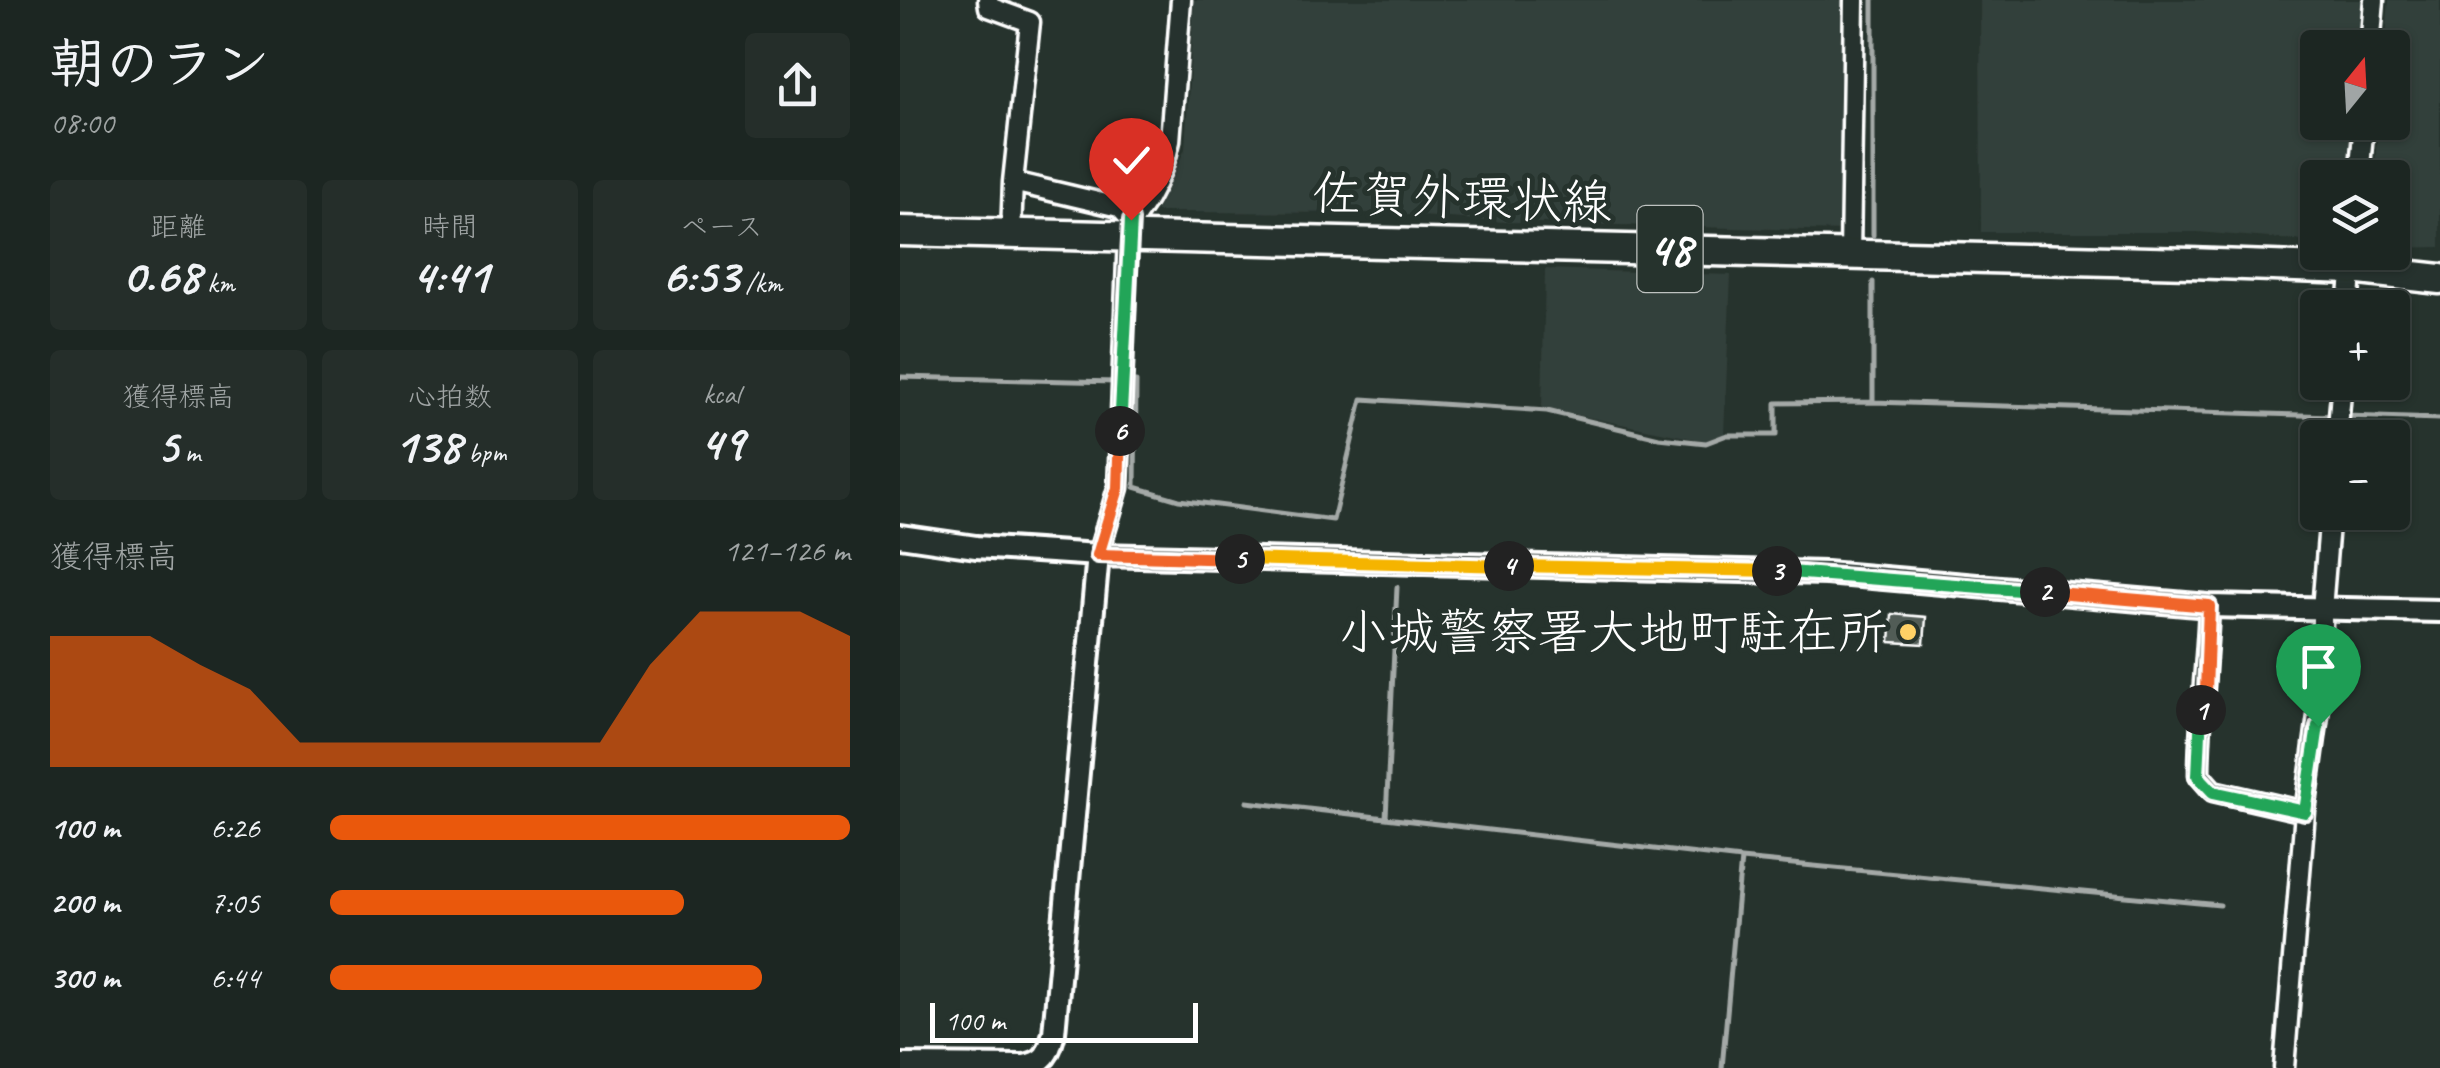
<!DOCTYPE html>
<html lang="ja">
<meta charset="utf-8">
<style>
:root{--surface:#1c2622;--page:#252e2a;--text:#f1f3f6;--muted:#a0a5a5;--line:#3a4340;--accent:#ea580c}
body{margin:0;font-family:Caveat,"Klee One",sans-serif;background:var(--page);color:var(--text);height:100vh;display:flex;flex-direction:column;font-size:38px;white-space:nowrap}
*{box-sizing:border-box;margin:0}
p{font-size:32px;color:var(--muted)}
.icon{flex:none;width:55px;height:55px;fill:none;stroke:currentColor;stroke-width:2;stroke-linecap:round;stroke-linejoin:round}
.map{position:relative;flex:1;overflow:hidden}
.details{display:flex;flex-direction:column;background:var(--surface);width:900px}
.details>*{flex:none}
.needle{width:65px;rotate:18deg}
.tools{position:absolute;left:1400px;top:30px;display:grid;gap:20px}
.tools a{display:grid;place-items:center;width:110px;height:110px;border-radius:10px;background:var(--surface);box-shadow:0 2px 8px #0004,0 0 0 2px var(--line);font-size:50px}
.scale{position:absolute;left:30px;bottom:25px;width:268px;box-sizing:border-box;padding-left:10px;border:5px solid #fff;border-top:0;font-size:28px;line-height:35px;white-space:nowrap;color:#fff;-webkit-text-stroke:8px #26332d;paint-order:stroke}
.pin{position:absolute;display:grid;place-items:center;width:85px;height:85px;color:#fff;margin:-102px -42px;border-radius:50% 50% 50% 0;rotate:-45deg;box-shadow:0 0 10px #0007}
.pin .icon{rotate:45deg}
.km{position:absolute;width:50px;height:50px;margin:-25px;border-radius:50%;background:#222;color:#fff;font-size:28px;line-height:50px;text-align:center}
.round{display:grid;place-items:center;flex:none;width:105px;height:105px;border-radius:10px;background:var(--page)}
.headline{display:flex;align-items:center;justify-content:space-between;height:170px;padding:0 50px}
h1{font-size:55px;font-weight:700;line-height:75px}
.figures{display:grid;grid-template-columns:repeat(3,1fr);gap:15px;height:170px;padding:10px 50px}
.figures div{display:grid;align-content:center;border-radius:10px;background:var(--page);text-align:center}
.figures b{font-size:50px;font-weight:700}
.figures small{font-size:28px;font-weight:400}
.figures p{font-size:28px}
.chart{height:280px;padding:20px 50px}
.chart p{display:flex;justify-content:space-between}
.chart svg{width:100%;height:180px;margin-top:10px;fill:var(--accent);opacity:.7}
ul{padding:0 50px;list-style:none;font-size:32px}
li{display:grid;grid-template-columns:160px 120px 1fr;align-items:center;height:75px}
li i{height:25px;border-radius:12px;background:var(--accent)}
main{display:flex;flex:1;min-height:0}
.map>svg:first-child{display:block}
</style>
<main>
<section class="details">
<div class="headline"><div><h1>朝のラン</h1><p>08:00</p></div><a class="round"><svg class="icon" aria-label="share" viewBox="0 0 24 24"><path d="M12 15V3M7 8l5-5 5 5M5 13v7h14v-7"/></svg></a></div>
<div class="figures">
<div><p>距離</p><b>0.68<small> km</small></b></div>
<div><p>時間</p><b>4:41</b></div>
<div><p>ペース</p><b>6:53<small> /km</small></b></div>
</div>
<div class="figures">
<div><p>獲得標高</p><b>5<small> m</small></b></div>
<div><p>心拍数</p><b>138<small> bpm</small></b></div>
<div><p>kcal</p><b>49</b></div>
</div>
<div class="chart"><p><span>獲得標高</span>121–126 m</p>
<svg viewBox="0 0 160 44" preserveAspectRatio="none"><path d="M0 44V12L10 12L20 12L30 19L40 25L50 38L60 38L70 38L80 38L90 38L100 38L110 38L120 19L130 6L140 6L150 6L160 12V44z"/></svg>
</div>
<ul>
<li><b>100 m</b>6:26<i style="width:100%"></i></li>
<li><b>200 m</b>7:05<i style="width:68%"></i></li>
<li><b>300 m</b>6:44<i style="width:83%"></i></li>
</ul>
</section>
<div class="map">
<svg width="1540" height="1068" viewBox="0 0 1540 1068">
<rect width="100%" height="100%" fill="#26332d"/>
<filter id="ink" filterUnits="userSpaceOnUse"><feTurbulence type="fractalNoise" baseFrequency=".01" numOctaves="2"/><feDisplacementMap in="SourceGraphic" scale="20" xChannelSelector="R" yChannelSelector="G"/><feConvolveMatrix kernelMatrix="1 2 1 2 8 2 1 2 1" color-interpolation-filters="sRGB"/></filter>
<g filter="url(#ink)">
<path fill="#333f3a" d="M 294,0 L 948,0 L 944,231 L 605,222 L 478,213 L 256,212 L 285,149 Z
M 1080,0 L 1464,0 L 1460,47 L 1418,48 L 1418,122 L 1454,123 L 1449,177 L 1418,178 L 1417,242 L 1297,232 L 1081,232 Z
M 1489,0 L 1540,0 L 1540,247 L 1493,248 L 1492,178 L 1474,177 L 1478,123 L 1492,122 L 1492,48 L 1485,47 Z
M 645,269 L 831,275 L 824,434 L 805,441 L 642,408 Z"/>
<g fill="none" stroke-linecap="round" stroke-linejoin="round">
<path stroke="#a4a9a7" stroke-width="5" d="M 973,235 L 973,0
M 0,377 L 217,382
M 228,382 L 236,382 L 235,487 L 279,500 L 433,520 L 462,399 L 647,411 L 759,438 L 806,443 L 827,435 L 876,435 L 876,403 L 973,402 L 1434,416
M 973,402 L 973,282
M 1445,416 L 1540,419
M 347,802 L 841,859 L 1320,905
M 486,818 L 497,587
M 822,1068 L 841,859"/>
</g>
<path fill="#515c57" stroke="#fff" stroke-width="2.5" d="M 992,614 L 1026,617 L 1024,644 L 990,642 Z"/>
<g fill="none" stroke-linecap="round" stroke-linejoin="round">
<defs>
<path id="minor" d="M 88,0 L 89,7 L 130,22 L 113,182 L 111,233
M 1470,48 L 1474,0
M 1459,178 L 1464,122
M 113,182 L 219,207 L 231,220
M 950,255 L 954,0
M 1448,308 L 1453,252
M 1437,438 L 1442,382
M 198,555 L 218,488 L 228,235 C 231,219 240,212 248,198 C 258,180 266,161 270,141 L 281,0
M 1309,606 C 1307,664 1299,719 1299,775 L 1313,791 L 1405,812
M 1384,1068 L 1405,812 L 1422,686 L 1422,609 L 1430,512"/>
<path id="tertiary" d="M 0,536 L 76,547 L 198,555 L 926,573 L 1309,606 L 1540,611
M 0,1065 L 124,1066 C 146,1062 148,1054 154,1033 L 198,555"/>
<path id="primary" d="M 0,231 L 1290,263 L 1451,269 L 1540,279"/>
</defs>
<use href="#minor" stroke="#fff" stroke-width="25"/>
<use href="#tertiary" stroke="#fff" stroke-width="28"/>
<use href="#primary" stroke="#fff" stroke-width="35"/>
<use href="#minor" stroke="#26332d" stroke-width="18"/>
<use href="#tertiary" stroke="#26332d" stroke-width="20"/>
<use href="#primary" stroke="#26332d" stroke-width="28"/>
</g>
</g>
<g fill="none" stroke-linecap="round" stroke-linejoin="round" filter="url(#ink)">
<defs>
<path id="split-1" d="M 1301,710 L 1298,776 L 1313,792 L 1405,812 L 1418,726"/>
<path id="split-2" d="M 1145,592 L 1309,606 L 1306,692 L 1301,710"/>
<path id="split-3" d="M 877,571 L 1145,592"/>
<path id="split-4" d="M 609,566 L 877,571"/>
<path id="split-5" d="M 340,559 L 609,566"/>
<path id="split-6" d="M 220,431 L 218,488 L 198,555 L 340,559"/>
<path id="split-7" d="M 220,431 L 231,220"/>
</defs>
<use href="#split-1" stroke="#fff" stroke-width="20"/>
<use href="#split-2" stroke="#fff" stroke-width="20"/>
<use href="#split-3" stroke="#fff" stroke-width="20"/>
<use href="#split-4" stroke="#fff" stroke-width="20"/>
<use href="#split-5" stroke="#fff" stroke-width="20"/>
<use href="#split-6" stroke="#fff" stroke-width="20"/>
<use href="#split-7" stroke="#fff" stroke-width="20"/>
<use href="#split-1" stroke="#22a559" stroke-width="12"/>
<use href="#split-2" stroke="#f0652b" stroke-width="12"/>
<use href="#split-3" stroke="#22a559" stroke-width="12"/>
<use href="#split-4" stroke="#f5b400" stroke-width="12"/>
<use href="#split-5" stroke="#f5b400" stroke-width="12"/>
<use href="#split-6" stroke="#f0652b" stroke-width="12"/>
<use href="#split-7" stroke="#22a559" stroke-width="12"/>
</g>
<circle fill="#ffd166" stroke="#26332d" stroke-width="4" cx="1008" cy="632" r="10"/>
<g text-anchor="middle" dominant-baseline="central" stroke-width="10" stroke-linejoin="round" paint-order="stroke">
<rect fill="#26332d" stroke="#bec2c0" stroke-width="2.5" x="737.5" y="206" width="65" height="86" rx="8"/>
<g font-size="48" font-weight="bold" fill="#fff">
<text x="770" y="249">48</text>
</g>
<g font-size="50" fill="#fff" stroke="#26332d">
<text transform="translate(562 198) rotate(2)">佐賀外環状線</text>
</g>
<g font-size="50" fill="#fff" stroke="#26332d" text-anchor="end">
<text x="988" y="632">小城警察署大地町駐在所</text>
</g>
</g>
</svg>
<div class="tools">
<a><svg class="needle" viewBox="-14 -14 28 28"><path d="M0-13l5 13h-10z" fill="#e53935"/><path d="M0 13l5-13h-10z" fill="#a0a5a5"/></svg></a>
<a><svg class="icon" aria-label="layers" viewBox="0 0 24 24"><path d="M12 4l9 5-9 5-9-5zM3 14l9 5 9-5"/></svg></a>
<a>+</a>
<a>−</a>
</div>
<div class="scale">100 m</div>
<div class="pin" style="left:1418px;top:726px;background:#1e9e55"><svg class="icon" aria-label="arrive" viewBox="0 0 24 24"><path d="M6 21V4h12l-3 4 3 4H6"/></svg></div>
<div class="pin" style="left:231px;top:220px;background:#d93025"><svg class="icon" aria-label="check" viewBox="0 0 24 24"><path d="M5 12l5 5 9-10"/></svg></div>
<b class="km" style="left:1301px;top:710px">1</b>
<b class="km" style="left:1145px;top:592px">2</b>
<b class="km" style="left:877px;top:571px">3</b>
<b class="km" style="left:609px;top:566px">4</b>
<b class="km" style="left:340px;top:559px">5</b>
<b class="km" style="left:220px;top:431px">6</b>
</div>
</main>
